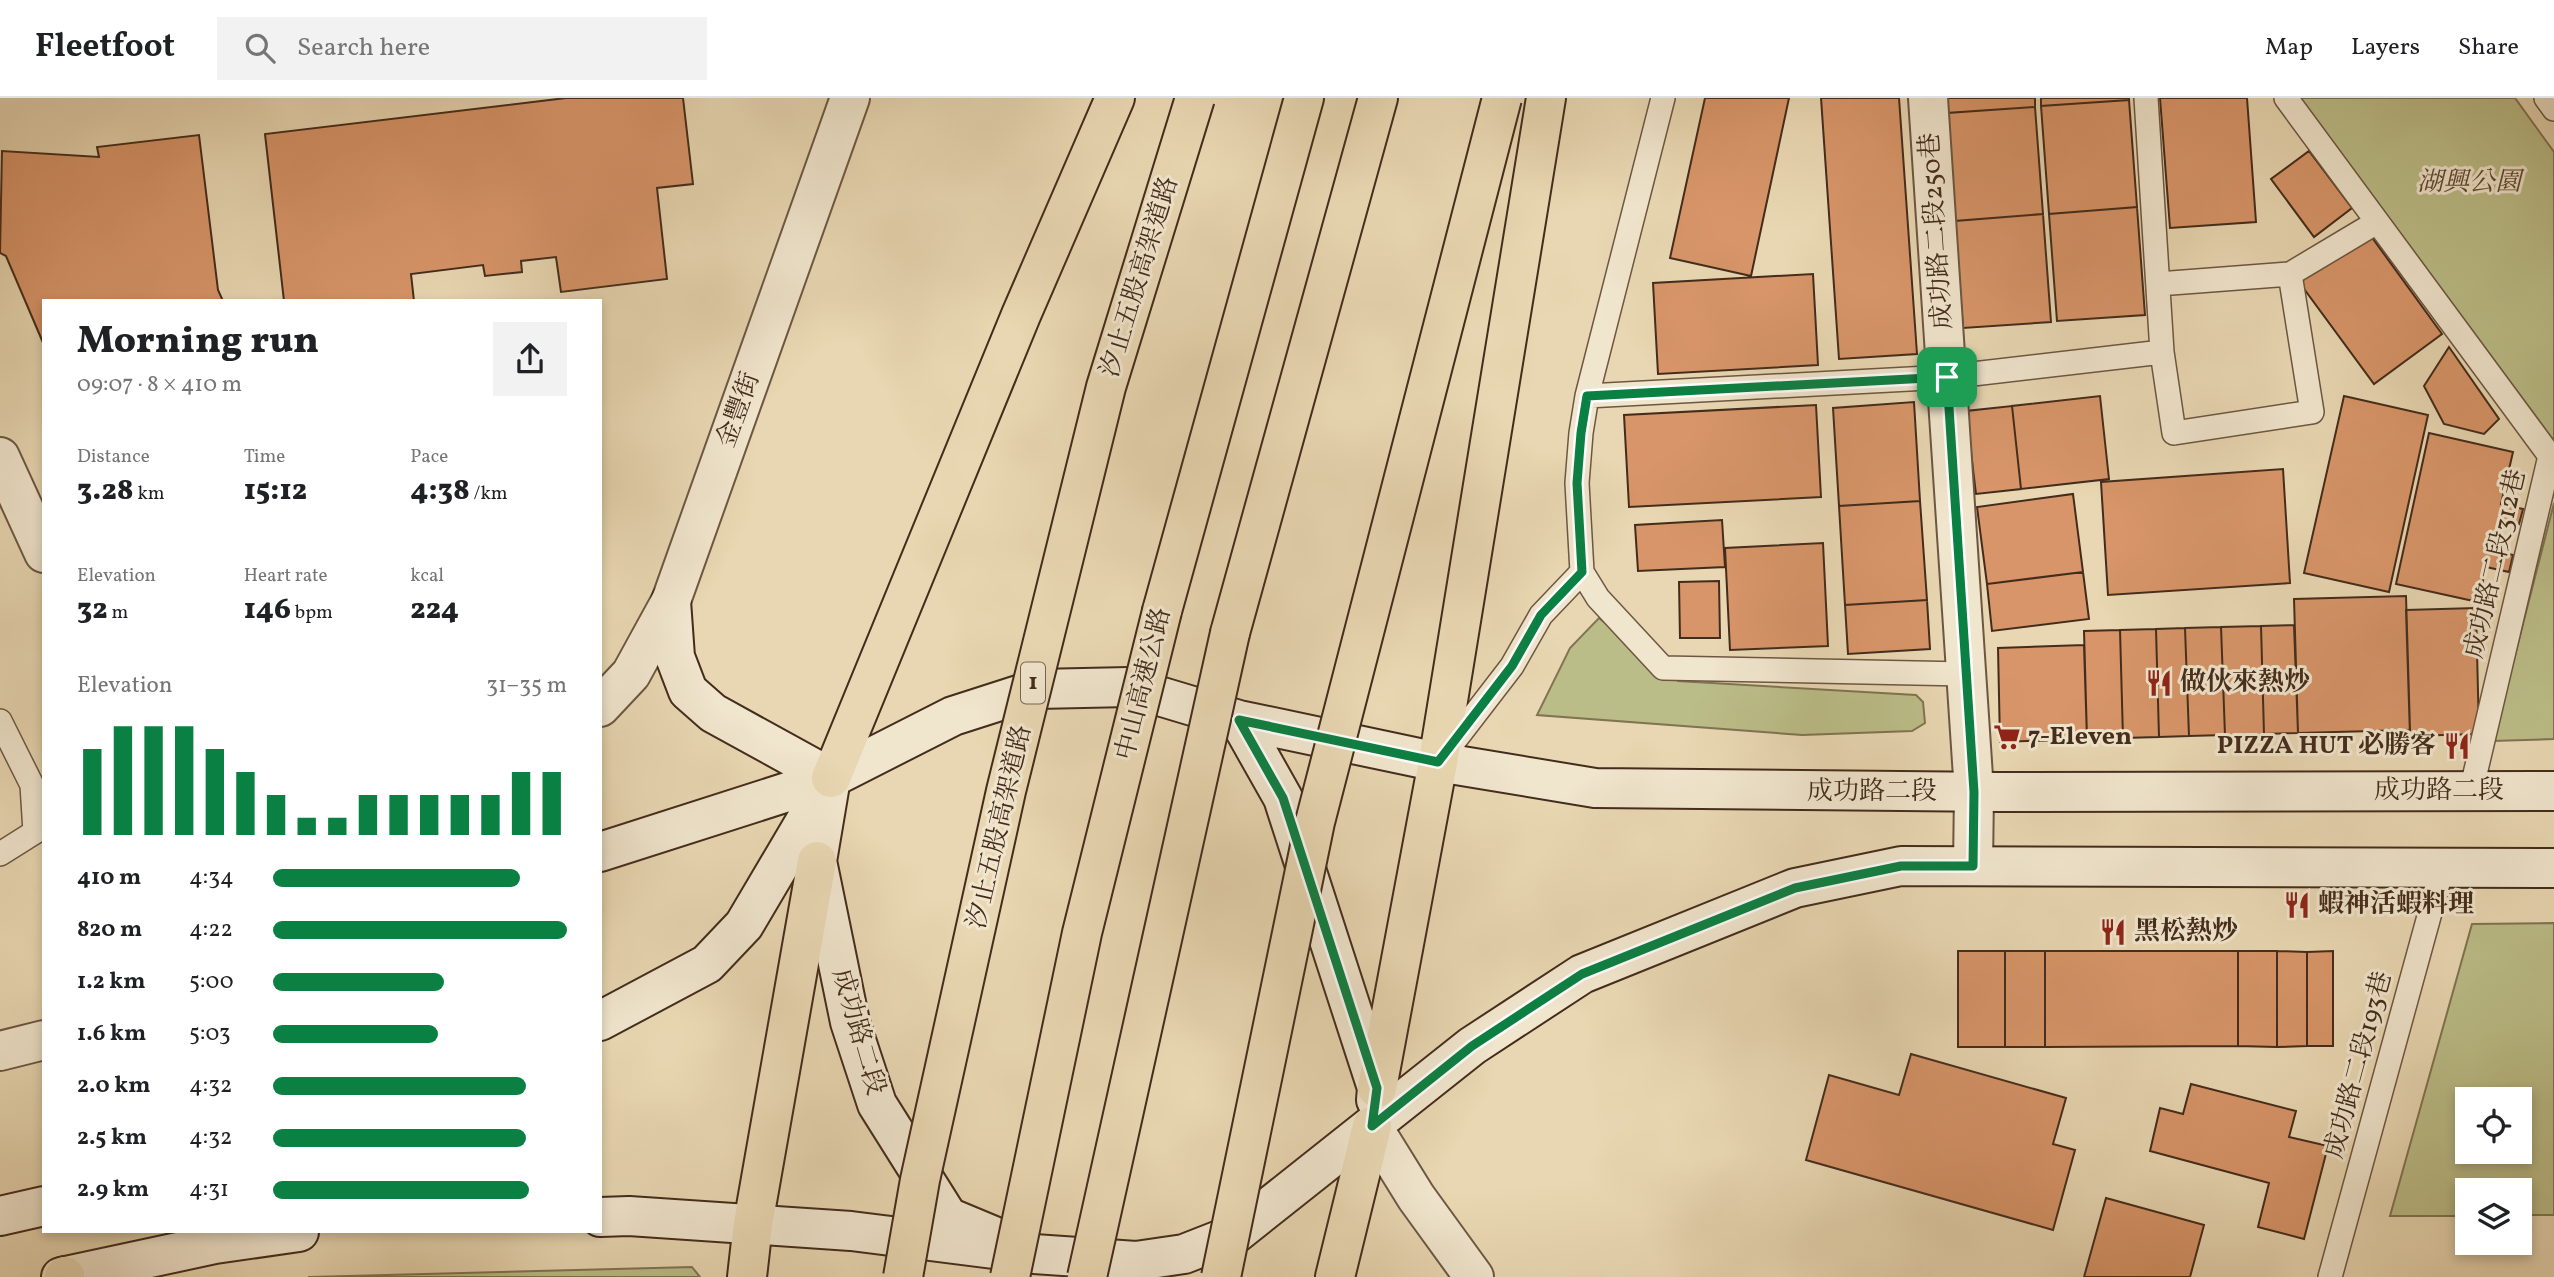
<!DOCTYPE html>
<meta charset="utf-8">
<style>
:root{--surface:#fff;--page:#f2f2f2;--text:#202124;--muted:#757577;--line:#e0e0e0;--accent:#0b8043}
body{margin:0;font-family:Vollkorn,"Noto Serif TC",serif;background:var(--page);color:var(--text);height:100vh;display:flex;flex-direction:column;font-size:26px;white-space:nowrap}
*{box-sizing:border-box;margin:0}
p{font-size:23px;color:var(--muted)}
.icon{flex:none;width:38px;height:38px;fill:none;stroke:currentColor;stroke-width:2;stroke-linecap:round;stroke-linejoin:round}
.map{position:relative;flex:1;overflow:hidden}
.side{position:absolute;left:42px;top:201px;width:560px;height:934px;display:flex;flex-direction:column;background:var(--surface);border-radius:0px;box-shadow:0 4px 10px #0003}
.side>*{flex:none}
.tools{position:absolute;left:2455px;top:989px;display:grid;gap:14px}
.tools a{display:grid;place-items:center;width:77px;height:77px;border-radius:0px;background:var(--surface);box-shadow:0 4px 10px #0003;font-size:35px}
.pin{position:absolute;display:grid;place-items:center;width:60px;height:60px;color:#fff;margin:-30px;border-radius:14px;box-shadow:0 4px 10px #0006}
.round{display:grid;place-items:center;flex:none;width:74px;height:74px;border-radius:0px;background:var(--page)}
.head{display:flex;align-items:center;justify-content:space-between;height:119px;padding:0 35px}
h1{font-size:38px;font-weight:800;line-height:52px}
.metrics{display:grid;grid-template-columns:repeat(3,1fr);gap:10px;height:119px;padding:7px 35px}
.metrics div{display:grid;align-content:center}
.metrics b{font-size:30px;font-weight:800}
.metrics small{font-size:19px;font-weight:400}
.metrics p{font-size:19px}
.chart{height:196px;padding:14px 35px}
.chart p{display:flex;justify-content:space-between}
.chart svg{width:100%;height:126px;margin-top:7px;stroke:var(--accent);stroke-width:6}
ul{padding:0 35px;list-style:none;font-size:23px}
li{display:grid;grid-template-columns:112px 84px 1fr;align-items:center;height:52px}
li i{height:18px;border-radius:9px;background:var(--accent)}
header{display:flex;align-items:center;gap:42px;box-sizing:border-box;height:98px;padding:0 35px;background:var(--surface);border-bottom:2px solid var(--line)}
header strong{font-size:33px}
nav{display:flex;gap:38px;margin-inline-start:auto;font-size:24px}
.search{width:490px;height:63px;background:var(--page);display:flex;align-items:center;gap:18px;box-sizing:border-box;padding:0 24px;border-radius:0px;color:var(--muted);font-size:26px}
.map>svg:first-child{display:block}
</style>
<header>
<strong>Fleetfoot</strong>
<div class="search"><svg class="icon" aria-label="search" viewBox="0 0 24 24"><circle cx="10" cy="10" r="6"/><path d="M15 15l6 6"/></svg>Search here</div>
<nav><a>Map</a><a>Layers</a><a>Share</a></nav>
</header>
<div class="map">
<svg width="2554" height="1179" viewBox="0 0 2554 1179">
<rect width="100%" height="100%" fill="#e8d7b2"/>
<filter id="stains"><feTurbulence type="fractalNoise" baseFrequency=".00286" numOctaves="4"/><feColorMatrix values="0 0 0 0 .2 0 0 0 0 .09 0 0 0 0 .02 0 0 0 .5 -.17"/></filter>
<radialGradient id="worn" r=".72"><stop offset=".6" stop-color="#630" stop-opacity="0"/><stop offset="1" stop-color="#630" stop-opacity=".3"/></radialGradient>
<path fill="#bbbd88" stroke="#807452" stroke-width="2" fill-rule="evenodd" d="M 2300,0 L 2515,0 L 2554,54 L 2554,343 Z
M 2554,405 L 2554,641 L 2493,643 Z
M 1599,520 L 1678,583 L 1916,597 L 1923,604 L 1925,625 L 1912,633 L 1802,637 L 1537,617 L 1570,550 Z
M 2554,825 L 2554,1117 L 2520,1117 L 2520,1092 L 2468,1092 L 2467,1118 L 2390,1118 L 2472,826 ZM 2468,1001 L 2520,1001 L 2520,1054 L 2468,1054 Z
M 692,1169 L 700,1179 L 308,1179 L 310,1179 Z"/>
<path fill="#d79569" stroke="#442c1c" stroke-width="2" d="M 566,0 L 683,0 L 693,86 L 657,90 L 667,181 L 561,194 L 556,159 L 521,163 L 522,174 L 485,178 L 483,167 L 411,176 L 414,203 L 284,203 L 265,36 Z
M 1705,0 L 1789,0 L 1751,178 L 1670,160 Z
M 1821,0 L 1899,0 L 1917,256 L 1839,261 Z
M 1946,0 L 2035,0 L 2035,9 L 1947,15 Z
M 2041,0 L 2129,0 L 2129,2 L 2041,8 Z
M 2160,0 L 2247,0 L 2256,124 L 2170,130 Z
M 2129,2 L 2137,109 L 2049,116 L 2041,8 Z
M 2035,9 L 2043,116 L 1955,123 L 1947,15 Z
M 199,37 L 218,192 L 223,203 L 44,203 L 44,247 L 6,158 L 0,155 L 2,53 L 99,59 L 97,49 Z
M 2309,53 L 2352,110 L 2314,139 L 2271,81 Z
M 2137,109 L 2145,217 L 2057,223 L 2049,116 Z
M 2043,116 L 2051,224 L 1963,230 L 1955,123 Z
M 2368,134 L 2442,236 L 2374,286 L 2299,184 Z
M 1813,176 L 1818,267 L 1658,276 L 1653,185 Z
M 2449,249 L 2499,321 L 2484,336 L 2444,326 L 2424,288 Z
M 2100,298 L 2109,381 L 2021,391 L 2012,308 Z
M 2344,298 L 2428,317 L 2389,494 L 2304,475 Z
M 1914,304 L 1920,403 L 1839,408 L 1833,310 Z
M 1816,307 L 1821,399 L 1629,409 L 1624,317 Z
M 2012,308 L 2021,391 L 1976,396 L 1966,313 Z
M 2429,335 L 2513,354 L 2501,406 L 2523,411 L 2519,426 L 2499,422 L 2491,452 L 2513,457 L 2509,474 L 2486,469 L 2478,504 L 2396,486 Z
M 2283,371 L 2290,485 L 2108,497 L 2101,384 Z
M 2073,396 L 2083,474 L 1987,486 L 1977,409 Z
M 1920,403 L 1927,502 L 1845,507 L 1839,408 Z
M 1722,422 L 1725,469 L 1638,473 L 1635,427 Z
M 1823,445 L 1828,548 L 1730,552 L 1725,450 Z
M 2083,474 L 2089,521 L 1992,533 L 1987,486 Z
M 1719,483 L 1720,540 L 1680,540 L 1679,484 Z
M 2406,498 L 2410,632 L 2298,635 L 2294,501 Z
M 1927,502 L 1930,551 L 1848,556 L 1845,507 Z
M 2476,510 L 2479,636 L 2410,638 L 2406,512 Z
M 2294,527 L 2298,635 L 2264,636 L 2261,528 Z
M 2261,528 L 2264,636 L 2225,637 L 2221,529 Z
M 2221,529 L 2225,637 L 2189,638 L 2185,530 Z
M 2185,530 L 2189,638 L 2159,639 L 2156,531 Z
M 2156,531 L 2159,639 L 2123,640 L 2120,532 Z
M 2120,532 L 2123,640 L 2087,641 L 2084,533 Z
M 2084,547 L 2087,641 L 2000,644 L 1998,550 Z
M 1958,853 L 2005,853 L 2005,949 L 1958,949 Z
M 2005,853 L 2045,853 L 2045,949 L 2005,949 Z
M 2045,853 L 2238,853 L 2238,948 L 2045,949 Z
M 2238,853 L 2277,853 L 2277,949 L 2238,948 Z
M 2277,853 L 2307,854 L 2307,948 L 2277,949 Z
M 2333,853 L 2333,948 L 2307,948 L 2307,854 Z
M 1911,956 L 2066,1000 L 2053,1046 L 2075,1052 L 2053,1132 L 1806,1062 L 1829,977 L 1899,997 Z
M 2191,986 L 2296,1013 L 2289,1039 L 2328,1048 L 2304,1141 L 2258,1129 L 2269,1085 L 2150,1053 L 2160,1010 L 2183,1016 Z
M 2106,1100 L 2204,1127 L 2190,1179 L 2084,1179 Z"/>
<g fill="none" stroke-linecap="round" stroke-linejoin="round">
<defs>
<path id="service" d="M 1663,0 L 1587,298 L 1581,335 L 1577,385 L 1582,474 L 1598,500 L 1663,570 L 1965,576
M 2286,0 L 2550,358 L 2471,693
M 2546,0 L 2554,11
M 2158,186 L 2290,176
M 2162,254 L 2174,335 L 2312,314 L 2290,176 L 2377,124
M 1587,298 L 1947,279 L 2162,254 L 2146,0
M 0,623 L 32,687 L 35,734 L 0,756
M 1445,655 L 1512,568 L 1541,517 L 1582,474
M 2330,1179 L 2442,771"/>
<path id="minor" d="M 1928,0 L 1974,694 L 1973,768
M 0,359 L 44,455
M 600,609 L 631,576 L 671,503 L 850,0
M 0,953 L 44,942
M 1372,1028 L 1416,1099 L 1474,1179"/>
<path id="secondary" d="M 671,503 L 675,559 L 688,593 L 713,615 L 831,680
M 1239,622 L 1283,700 L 1377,990 L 1376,1002
M 831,680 L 817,763 L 850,924 L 877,1006 L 948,1119 L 996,1139
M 600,754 L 831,680 L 953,618 L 1037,591 L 1129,589 L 1239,622 L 1438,664 L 1595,690 L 1999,694 L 2554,693
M 600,923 L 707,866 L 744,827 L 819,700
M 0,1118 L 44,1108
M 600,1119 L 629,1118 L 851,1133 L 1034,1156 L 1136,1163 L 1184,1156 L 1235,1136 L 1472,948 L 1582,876 L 1795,790 L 1901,768 L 2554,770
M 61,1179 L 215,1146 L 299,1134"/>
<path id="motorway" d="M 1162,513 L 1304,0
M 1230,535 L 1378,0
M 831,680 L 1021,217 L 1115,0
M 1377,990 L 1438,664 L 1546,0
M 64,1179 L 65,1178
M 747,1179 L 753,1126 L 817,763
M 1335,1179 L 1372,1028"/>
</defs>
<use href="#service" stroke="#6d5742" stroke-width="26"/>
<use href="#minor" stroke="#6d5742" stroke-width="42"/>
<use href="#secondary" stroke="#442c1c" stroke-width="42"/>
<use href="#motorway" stroke="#442c1c" stroke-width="42"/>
<use href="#service" stroke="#f0e5cd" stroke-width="23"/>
<use href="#minor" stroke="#f0e5cd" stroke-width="38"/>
<use href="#secondary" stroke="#f0e5cd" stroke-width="38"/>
<use href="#motorway" stroke="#e8d7b2" stroke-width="38"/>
<defs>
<path id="motorway-bridge" d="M 903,1179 L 920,1082 L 1006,693 L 1106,289 L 1195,0
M 1010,1179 L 1082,835 L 1162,513
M 1087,1179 L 1230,535
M 1221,1179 L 1315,724 L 1502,0"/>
</defs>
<use href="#motorway-bridge" stroke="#442c1c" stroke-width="42" stroke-linecap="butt"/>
<use href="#motorway-bridge" stroke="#e8d7b2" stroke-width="38"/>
</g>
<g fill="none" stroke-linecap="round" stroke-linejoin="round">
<defs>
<path id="route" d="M 1947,279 L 1974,694 L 1973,768 L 1901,768 L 1795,790 L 1582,876 L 1472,948 L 1372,1028 L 1377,990 L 1283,700 L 1239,622 L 1438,664 L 1512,568 L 1541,517 L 1582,474 L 1577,385 L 1581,335 L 1587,298 Z"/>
</defs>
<use href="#route" stroke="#fff" stroke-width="14"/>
<use href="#route" stroke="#0b8043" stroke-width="9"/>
</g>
<defs>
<symbol id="restaurant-bare" viewBox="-9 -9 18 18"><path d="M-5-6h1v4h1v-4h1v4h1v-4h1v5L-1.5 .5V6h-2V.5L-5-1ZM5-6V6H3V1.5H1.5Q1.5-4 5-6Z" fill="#8f2418" stroke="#f0e5cd" stroke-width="2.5" paint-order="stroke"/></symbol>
<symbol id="supermarket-bare" viewBox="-9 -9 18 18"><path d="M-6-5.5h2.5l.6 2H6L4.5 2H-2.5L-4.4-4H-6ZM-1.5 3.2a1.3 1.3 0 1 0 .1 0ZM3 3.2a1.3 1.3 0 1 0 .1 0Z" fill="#8f2418" stroke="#f0e5cd" stroke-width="2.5" paint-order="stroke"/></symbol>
</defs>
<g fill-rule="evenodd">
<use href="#restaurant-bare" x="2140" y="566" width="38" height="38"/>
<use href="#supermarket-bare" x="1988" y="620" width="38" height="38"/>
<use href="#restaurant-bare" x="2438" y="629" width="38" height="38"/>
<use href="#restaurant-bare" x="2278" y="788" width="38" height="38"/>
<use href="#restaurant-bare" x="2094" y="815" width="38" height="38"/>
</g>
<g text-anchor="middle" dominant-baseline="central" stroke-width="6" stroke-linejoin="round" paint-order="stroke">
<rect fill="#f0e5cd" stroke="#786451" stroke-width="2" x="1021" y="564.5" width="24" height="41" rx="5"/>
<g font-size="24" font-weight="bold" fill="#442c1c">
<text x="1033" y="585">1</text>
</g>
<g font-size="26" font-style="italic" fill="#5c4932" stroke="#f0e5cd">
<text x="2469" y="85">湖興公園</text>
</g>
<g font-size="26" fill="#442c1c" stroke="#f0e5cd">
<text transform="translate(1937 133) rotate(-94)">成功路二段250巷</text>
<text transform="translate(1140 179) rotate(-73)">汐止五股高架道路</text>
<text transform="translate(739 312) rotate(-70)">金豐街</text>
<text transform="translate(2496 466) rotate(-77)">成功路二段312巷</text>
<text transform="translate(1144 586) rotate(-76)">中山高速公路</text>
<text x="2439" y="693">成功路二段</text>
<text x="1872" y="694">成功路二段</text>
<text transform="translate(1000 729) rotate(-77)">汐止五股高架道路</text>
<text transform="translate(858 934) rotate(74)">成功路二段</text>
<text transform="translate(2359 967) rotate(-75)">成功路二段193巷</text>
</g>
<g font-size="26" font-weight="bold" fill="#442c1c" stroke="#f0e5cd" text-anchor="start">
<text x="2180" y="585">做伙來熱炒</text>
<text x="2028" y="639">7-Eleven</text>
<text x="2436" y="648" text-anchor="end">PIZZA HUT 必勝客</text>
<text x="2318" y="807">蝦神活蝦料理</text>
<text x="2134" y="834">黑松熱炒</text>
</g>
</g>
<rect width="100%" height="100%" filter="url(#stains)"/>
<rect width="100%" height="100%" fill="url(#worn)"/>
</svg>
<div class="tools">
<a><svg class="icon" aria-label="locate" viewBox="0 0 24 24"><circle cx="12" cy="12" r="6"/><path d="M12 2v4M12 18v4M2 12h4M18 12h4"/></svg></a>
<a><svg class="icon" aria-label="layers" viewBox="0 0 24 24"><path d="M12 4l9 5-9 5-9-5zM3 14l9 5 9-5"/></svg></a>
</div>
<div class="pin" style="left:1947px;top:279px;background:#1e9e55"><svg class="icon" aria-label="arrive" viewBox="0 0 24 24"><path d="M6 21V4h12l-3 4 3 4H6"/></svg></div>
<section class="side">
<div class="head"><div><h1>Morning run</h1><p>09:07 · 8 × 410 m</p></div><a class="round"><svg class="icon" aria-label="share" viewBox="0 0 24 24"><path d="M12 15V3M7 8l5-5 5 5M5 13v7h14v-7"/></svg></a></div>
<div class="metrics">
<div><p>Distance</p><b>3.28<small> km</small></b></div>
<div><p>Time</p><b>15:12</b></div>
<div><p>Pace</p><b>4:38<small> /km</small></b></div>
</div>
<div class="metrics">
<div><p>Elevation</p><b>32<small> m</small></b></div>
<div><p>Heart rate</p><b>146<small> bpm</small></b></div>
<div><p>kcal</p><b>224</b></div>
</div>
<div class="chart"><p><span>Elevation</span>31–35 m</p>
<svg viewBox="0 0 160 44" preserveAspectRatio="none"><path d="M5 44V14M15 44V6M25 44V6M35 44V6M45 44V14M55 44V22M65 44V30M75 44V38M85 44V38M95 44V30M105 44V30M115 44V30M125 44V30M135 44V30M145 44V22M155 44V22"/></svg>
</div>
<ul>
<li><b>410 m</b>4:34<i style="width:84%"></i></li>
<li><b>820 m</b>4:22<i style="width:100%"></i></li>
<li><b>1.2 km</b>5:00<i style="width:58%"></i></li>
<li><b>1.6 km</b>5:03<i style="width:56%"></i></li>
<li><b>2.0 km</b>4:32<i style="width:86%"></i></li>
<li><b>2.5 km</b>4:32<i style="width:86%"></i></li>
<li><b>2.9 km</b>4:31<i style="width:87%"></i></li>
</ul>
</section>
</div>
